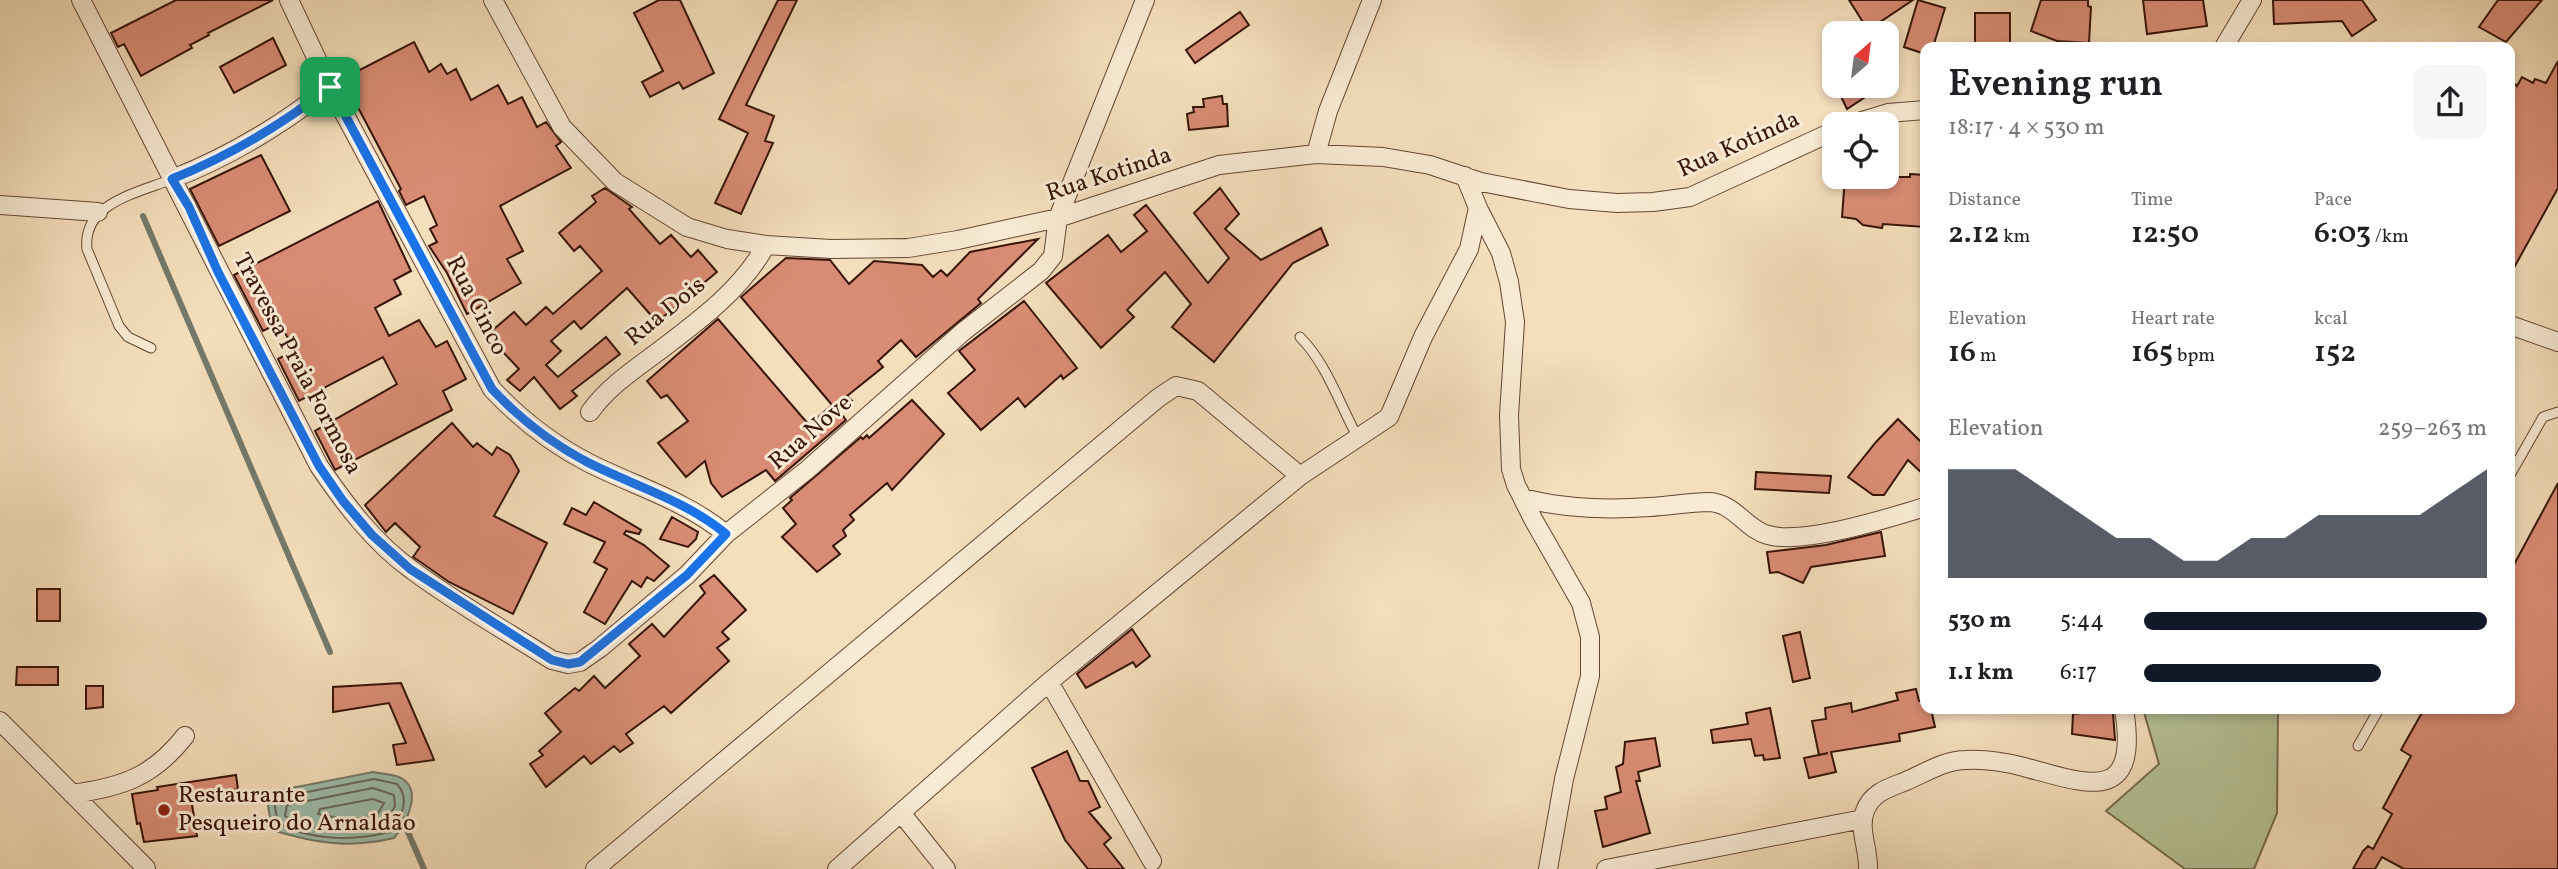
<!DOCTYPE html>
<meta charset="utf-8">
<style>
:root{--surface:#fff;--page:#f6f6f6;--text:#202124;--muted:#757577;--accent:#111827}
body{margin:0;font-family:Vollkorn,serif;background:var(--page);color:var(--text);height:100vh;display:flex;flex-direction:column;font-size:26px;white-space:nowrap}
*{box-sizing:border-box;margin:0}
p{font-size:23px;color:var(--muted)}
.icon{flex:none;width:38px;height:38px;fill:none;stroke:currentColor;stroke-width:2;stroke-linecap:round;stroke-linejoin:round}
.map{position:relative;flex:1;overflow:hidden}
.panel{position:absolute;left:1920px;top:42px;width:595px;height:672px;display:flex;flex-direction:column;background:var(--surface);border-radius:14px;box-shadow:0 4px 10px #0003}
.panel>*{flex:none}
.needle{width:46px;rotate:28deg}
.buttons{position:absolute;left:1822px;top:21px;display:grid;gap:14px}
.buttons a{display:grid;place-items:center;width:77px;height:77px;border-radius:14px;background:var(--surface);box-shadow:0 4px 10px #0003;font-size:35px}
.pin{position:absolute;display:grid;place-items:center;width:60px;height:60px;color:#fff;margin:-30px;border-radius:14px;box-shadow:0 4px 10px #0006}
.round{display:grid;place-items:center;flex:none;width:74px;height:74px;border-radius:14px;background:var(--page)}
.overview{display:flex;align-items:center;justify-content:space-between;height:119px;padding:0 28px}
h1{font-size:38px;font-weight:600;line-height:52px}
.stats{display:grid;grid-template-columns:repeat(3,1fr);gap:10px;height:119px;padding:7px 28px}
.stats div{display:grid;align-content:center}
.stats b{font-size:30px;font-weight:600}
.stats small{font-size:19px;font-weight:400}
.stats p{font-size:19px}
.chart{height:196px;padding:14px 28px}
.chart p{display:flex;justify-content:space-between}
.chart svg{width:100%;height:126px;margin-top:7px;fill:var(--accent);opacity:.7}
ul{padding:0 28px;list-style:none;font-size:23px}
li{display:grid;grid-template-columns:112px 84px 1fr;align-items:center;height:52px}
li i{height:18px;border-radius:9px;background:var(--accent)}
.map>svg:first-child{display:block}
</style>
<div class="map">
<svg width="2558" height="869" viewBox="0 0 2558 869">
<rect width="100%" height="100%" fill="#f4debb"/>
<filter id="stains"><feTurbulence type="fractalNoise" baseFrequency=".00286" numOctaves="4"/><feColorMatrix values="0 0 0 0 .2 0 0 0 0 .09 0 0 0 0 .02 0 0 0 .5 -.17"/></filter>
<radialGradient id="worn" r=".72"><stop offset=".6" stop-color="#630" stop-opacity="0"/><stop offset="1" stop-color="#630" stop-opacity=".3"/></radialGradient>
<path fill="#b5c295" stroke="#766b4e" stroke-width="2" d="M 2143,709 L 2278,709 L 2277,813 L 2254,869 L 2185,869 L 2106,811 L 2159,764 Z"/>
<path fill="#9cbcab" stroke="#747969" stroke-width="2" d="M 373,772 C 382,774 393,774 401,778 C 424,791 405,825 394,838 C 348,849 316,843 272,830 L 266,793 Z"/>
<g fill="none" stroke-linecap="round" stroke-linejoin="round">
<path stroke="#6a6859" stroke-width="2" d="M 374,779 L 397,784 C 411,799 401,819 389,832 C 354,841 311,841 278,823 L 274,802 L 276,798 Z
M 373,788 L 394,795 L 395,806 L 384,825 C 355,832 311,834 285,816 L 287,805 Z
M 373,799 L 384,803 L 377,815 L 348,820 L 318,814 L 320,809 Z"/>
<path stroke="#747969" stroke-width="6" d="M 143,216 L 330,652
M 401,816 L 424,869"/>
</g>
<path fill="#d98c75" stroke="#371407" stroke-width="2" d="M 176,0 L 273,0 L 208,33 L 209,35 L 190,45 L 192,48 L 141,76 L 124,44 L 118,47 L 111,33 Z
M 659,0 L 680,0 L 714,73 L 683,89 L 679,82 L 650,97 L 642,82 L 663,71 L 634,13 Z
M 778,0 L 797,0 L 746,105 L 774,116 L 765,141 L 773,143 L 741,214 L 715,203 L 748,133 L 719,119 Z
M 1849,0 L 1913,0 L 1868,30 Z
M 1918,0 L 1945,8 L 1933,47 L 1925,47 L 1925,54 L 1904,47 Z
M 2041,0 L 2088,0 L 2088,6 L 2091,7 L 2089,43 L 2057,41 L 2031,31 Z
M 2143,0 L 2203,0 L 2207,26 L 2147,34 Z
M 2273,0 L 2362,0 L 2376,20 L 2352,36 L 2342,21 L 2274,24 Z
M 2498,0 L 2542,0 L 2506,42 L 2479,27 Z
M 1240,12 L 1249,25 L 1195,63 L 1186,50 Z
M 1975,13 L 2010,13 L 2010,47 L 1975,47 Z
M 273,38 L 286,65 L 234,93 L 220,67 Z
M 414,42 L 429,72 L 441,64 L 447,74 L 456,69 L 471,100 L 498,85 L 508,104 L 522,97 L 537,127 L 546,122 L 561,142 L 556,146 L 571,168 L 500,206 L 523,251 L 507,259 L 521,283 L 467,314 L 447,273 L 429,246 L 437,242 L 430,229 L 437,225 L 424,196 L 406,205 L 399,191 L 401,189 L 352,96 L 355,95 L 346,77 Z
M 2558,61 L 2558,188 L 2510,275 L 2510,80 L 2517,86 L 2522,77 L 2533,83 L 2535,79 L 2546,83 Z
M 1836,86 L 1882,86 L 1847,109 Z
M 1222,96 L 1223,104 L 1227,104 L 1228,126 L 1189,130 L 1187,114 L 1194,112 L 1193,107 L 1204,107 L 1203,99 Z
M 261,155 L 290,211 L 219,246 L 190,189 Z
M 1910,174 L 1925,175 L 1925,227 L 1883,224 L 1882,228 L 1863,225 L 1856,219 L 1842,217 L 1845,177 L 1910,177 Z
M 605,188 L 632,207 L 629,209 L 660,244 L 671,235 L 691,257 L 698,250 L 717,272 L 657,322 L 627,288 L 581,329 L 574,321 L 551,341 L 561,351 L 546,365 L 558,377 L 606,337 L 620,354 L 572,391 L 577,396 L 560,409 L 534,377 L 520,391 L 507,380 L 519,369 L 487,335 L 514,312 L 526,325 L 546,307 L 553,314 L 602,271 L 580,246 L 574,251 L 559,233 L 596,202 L 592,196 Z
M 1220,188 L 1239,214 L 1225,229 L 1261,260 L 1321,228 L 1328,245 L 1293,263 L 1214,362 L 1172,327 L 1191,304 L 1165,272 L 1127,310 L 1134,317 L 1101,348 L 1046,283 L 1108,235 L 1121,252 L 1147,231 L 1134,215 L 1146,205 L 1208,283 L 1229,258 L 1194,213 Z
M 378,201 L 411,271 L 394,280 L 401,294 L 375,308 L 389,336 L 419,320 L 436,347 L 447,341 L 466,379 L 443,391 L 452,410 L 335,470 L 315,431 L 397,384 L 383,357 L 299,401 L 278,359 L 295,350 L 279,323 L 263,331 L 234,275 Z
M 1038,239 L 978,299 L 981,303 L 916,357 L 901,340 L 878,361 L 883,367 L 847,396 L 852,401 L 840,412 L 846,420 L 775,481 L 766,470 L 722,497 L 711,483 L 705,461 L 686,477 L 658,443 L 688,421 L 667,395 L 661,398 L 647,381 L 718,319 L 809,425 L 832,405 L 741,297 L 786,258 L 830,260 L 849,284 L 874,261 L 922,265 L 933,277 L 941,270 L 947,276 L 970,252 Z
M 1024,301 L 1077,368 L 1063,379 L 1061,375 L 1025,407 L 1018,398 L 981,430 L 948,393 L 975,370 L 959,351 Z
M 912,400 L 944,434 L 892,490 L 887,483 L 850,515 L 854,520 L 843,530 L 846,536 L 833,546 L 840,554 L 817,572 L 782,537 L 796,524 L 783,508 L 792,500 L 790,498 L 861,437 L 863,439 L 867,435 L 869,438 Z
M 1898,419 L 1925,446 L 1925,476 L 1908,460 L 1884,495 L 1873,495 L 1848,477 L 1876,442 Z
M 452,423 L 473,447 L 477,443 L 492,455 L 497,447 L 510,455 L 519,471 L 494,516 L 547,543 L 513,614 L 449,582 L 419,561 L 413,557 L 420,547 L 395,523 L 386,532 L 365,505 Z
M 1756,472 L 1831,476 L 1829,493 L 1755,489 Z
M 2558,483 L 2558,869 L 2404,869 L 2382,857 L 2375,869 L 2353,869 L 2363,851 L 2368,846 L 2373,849 L 2392,814 L 2383,808 L 2411,756 L 2401,750 L 2424,709 L 2510,709 L 2510,572 Z
M 594,502 L 641,530 L 639,534 L 626,531 L 624,534 L 644,545 L 669,566 L 654,581 L 647,577 L 641,587 L 632,581 L 605,624 L 584,612 L 607,569 L 594,562 L 605,542 L 564,524 L 572,508 L 586,515 Z
M 672,517 L 698,532 L 696,539 L 688,547 L 660,539 Z
M 1881,532 L 1885,556 L 1811,567 L 1803,583 L 1778,572 L 1770,573 L 1767,552 L 1826,545 Z
M 714,575 L 746,610 L 722,632 L 729,639 L 717,648 L 729,661 L 671,713 L 664,706 L 626,734 L 633,743 L 620,752 L 614,746 L 591,764 L 584,756 L 546,787 L 530,764 L 543,755 L 539,751 L 561,732 L 545,713 L 575,688 L 579,691 L 594,676 L 605,688 L 640,656 L 629,644 L 652,624 L 664,637 L 705,593 L 700,586 Z
M 37,589 L 60,589 L 60,621 L 37,621 Z
M 1132,629 L 1150,656 L 1136,667 L 1133,662 L 1086,688 L 1077,674 Z
M 1800,632 L 1810,678 L 1793,682 L 1783,636 Z
M 17,667 L 58,667 L 58,685 L 16,685 Z
M 401,683 L 430,750 L 434,760 L 397,765 L 393,745 L 406,743 L 389,703 L 333,712 L 333,687 Z
M 86,686 L 103,686 L 103,707 L 86,709 Z
M 1916,689 L 1919,701 L 1925,701 L 1925,709 L 1931,709 L 1935,727 L 1899,734 L 1900,741 L 1831,752 L 1836,772 L 1809,778 L 1804,758 L 1828,753 L 1819,755 L 1812,721 L 1826,719 L 1825,708 L 1851,703 L 1852,712 L 1898,700 L 1896,693 Z
M 1770,708 L 1780,758 L 1764,760 L 1763,755 L 1755,756 L 1751,739 L 1713,743 L 1711,730 L 1748,724 L 1746,713 Z
M 2080,709 L 2113,713 L 2115,740 L 2072,734 L 2073,714 L 2079,713 Z
M 1655,738 L 1660,766 L 1638,772 L 1640,781 L 1636,781 L 1650,833 L 1603,847 L 1595,811 L 1607,809 L 1605,797 L 1621,792 L 1616,767 L 1623,764 L 1625,742 Z
M 1067,751 L 1080,781 L 1088,781 L 1100,807 L 1089,812 L 1111,838 L 1104,844 L 1124,869 L 1088,869 L 1065,840 L 1032,768 Z
M 236,775 L 238,789 L 191,798 L 197,836 L 144,842 L 140,823 L 137,824 L 132,794 L 158,790 L 157,787 Z"/>
<g fill="none" stroke-linecap="round" stroke-linejoin="round">
<defs>
<path id="service" d="M 1300,337 C 1328,366 1339,403 1358,438
M 151,348 L 128,337 L 119,326 L 87,249 C 82,203 138,193 172,179
M 2510,475 L 2543,417 L 2558,412
M 2358,746 L 2379,709"/>
<path id="minor" d="M 81,0 L 319,466 C 345,504 374,543 412,570 C 456,603 506,631 552,660 L 568,664 L 580,662 L 600,648 L 687,575 L 726,534 L 807,470 L 964,331 L 1041,271 L 1053,256 L 1058,218 L 1145,0
M 289,0 L 330,87 L 492,389 C 520,419 551,443 587,462 C 634,486 685,500 726,534
M 493,0 L 562,127 L 615,182 L 687,227 L 727,239 L 766,245 L 831,249 L 908,248 L 958,240 L 1058,218 L 1219,165 L 1316,154 L 1383,157 L 1430,165 L 1481,182 L 1569,199 L 1617,203 L 1653,202 L 1690,197 L 1834,131
M 2224,47 L 2252,0
M 1852,124 L 1888,113 L 1925,110
M 1316,154 L 1328,111 L 1372,0
M 1465,176 L 1478,208 L 1501,253 L 1509,282 L 1515,322 L 1509,415 L 1511,469 L 1516,485 L 1533,519 L 1581,603 L 1590,637 L 1590,676 L 1564,779 L 1548,869
M 172,179 C 229,157 283,124 330,87
M 0,205 L 98,212
M 2510,325 L 2558,342
M 590,412 C 607,388 632,371 655,354 C 696,323 741,291 766,245
M 1523,498 C 1564,509 1608,510 1650,507 C 1670,506 1689,502 1709,502 C 1735,503 1745,529 1768,535 C 1805,545 1888,518 1925,507
M 1049,682 L 1152,861
M 0,721 L 146,868
M 72,794 C 122,787 153,777 185,736
M 902,814 L 946,869
M 595,869 L 1158,398 L 1176,386 L 1198,391 L 1300,476
M 837,869 L 1049,682 L 1300,476 L 1389,417 L 1423,337 L 1469,249 L 1478,208
M 1606,869 L 1863,819
M 1868,869 C 1869,850 1858,829 1865,811 C 1872,792 1889,788 1906,781 C 1925,773 1945,760 1966,760 C 1984,759 2005,762 2024,767 C 2087,784 2140,806 2124,709"/>
</defs>
<use href="#service" stroke="#664634" stroke-width="11"/>
<use href="#minor" stroke="#664634" stroke-width="20"/>
<use href="#service" stroke="#f8ead3" stroke-width="9"/>
<use href="#minor" stroke="#f8ead3" stroke-width="18"/>
</g>
<g fill="none" stroke-linecap="round" stroke-linejoin="round">
<defs>
<path id="route" d="M 330,87 L 492,389 C 520,419 551,443 587,462 C 634,486 685,500 726,534 L 687,575 L 580,662 L 568,664 L 552,660 L 410,569 L 372,535 L 343,501 L 319,466 L 218,272 L 189,207 L 172,179 C 229,156 283,124 330,87 Z"/>
</defs>
<use href="#route" stroke="#fff" stroke-width="14"/>
<use href="#route" stroke="#1a73e8" stroke-width="9"/>
</g>
<circle fill="#8f2418" stroke="#f8ead3" stroke-width="2.5" cx="164" cy="810" r="7"/>
<g text-anchor="middle" dominant-baseline="central" stroke-width="6" stroke-linejoin="round" paint-order="stroke">
<g font-size="24" fill="#371407" stroke="#f8ead3">
<text transform="translate(1739 145) rotate(-24)">Rua Kotinda</text>
<text transform="translate(1109 175) rotate(-18)">Rua Kotinda</text>
<text transform="translate(476 306) rotate(63)">Rua Cinco</text>
<text transform="translate(666 312) rotate(-39)">Rua Dois</text>
<text transform="translate(297 364) rotate(62)">Travessa Praia Formosa</text>
<text transform="translate(811 433) rotate(-41)">Rua Nove</text>
</g>
<g font-size="24" fill="#371407" stroke="#f8ead3" text-anchor="start">
<text x="178" y="796">Restaurante<tspan x="178" dy="28">Pesqueiro do Arnaldão</tspan></text>
</g>
</g>
<rect width="100%" height="100%" filter="url(#stains)"/>
<rect width="100%" height="100%" fill="url(#worn)"/>
</svg>
<div class="buttons">
<a><svg class="needle" viewBox="-14 -14 28 28"><path d="M0-13l5 13h-10z" fill="#e53935"/><path d="M0 13l5-13h-10z" fill="#757577"/></svg></a>
<a><svg class="icon" aria-label="locate" viewBox="0 0 24 24"><circle cx="12" cy="12" r="6"/><path d="M12 2v4M12 18v4M2 12h4M18 12h4"/></svg></a>
</div>
<div class="pin" style="left:330px;top:87px;background:#1e9e55"><svg class="icon" aria-label="arrive" viewBox="0 0 24 24"><path d="M6 21V4h12l-3 4 3 4H6"/></svg></div>
<section class="panel">
<div class="overview"><div><h1>Evening run</h1><p>18:17 · 4 × 530 m</p></div><a class="round"><svg class="icon" aria-label="share" viewBox="0 0 24 24"><path d="M12 15V3M7 8l5-5 5 5M5 13v7h14v-7"/></svg></a></div>
<div class="stats">
<div><p>Distance</p><b>2.12<small> km</small></b></div>
<div><p>Time</p><b>12:50</b></div>
<div><p>Pace</p><b>6:03<small> /km</small></b></div>
</div>
<div class="stats">
<div><p>Elevation</p><b>16<small> m</small></b></div>
<div><p>Heart rate</p><b>165<small> bpm</small></b></div>
<div><p>kcal</p><b>152</b></div>
</div>
<div class="chart"><p><span>Elevation</span>259–263 m</p>
<svg viewBox="0 0 160 44" preserveAspectRatio="none"><path d="M0 44V6L10 6L20 6L30 14L40 22L50 30L60 30L70 38L80 38L90 30L100 30L110 22L120 22L130 22L140 22L150 14L160 6V44z"/></svg>
</div>
<ul>
<li><b>530 m</b>5:44<i style="width:100%"></i></li>
<li><b>1.1 km</b>6:17<i style="width:69%"></i></li>
</ul>
</section>
</div>
